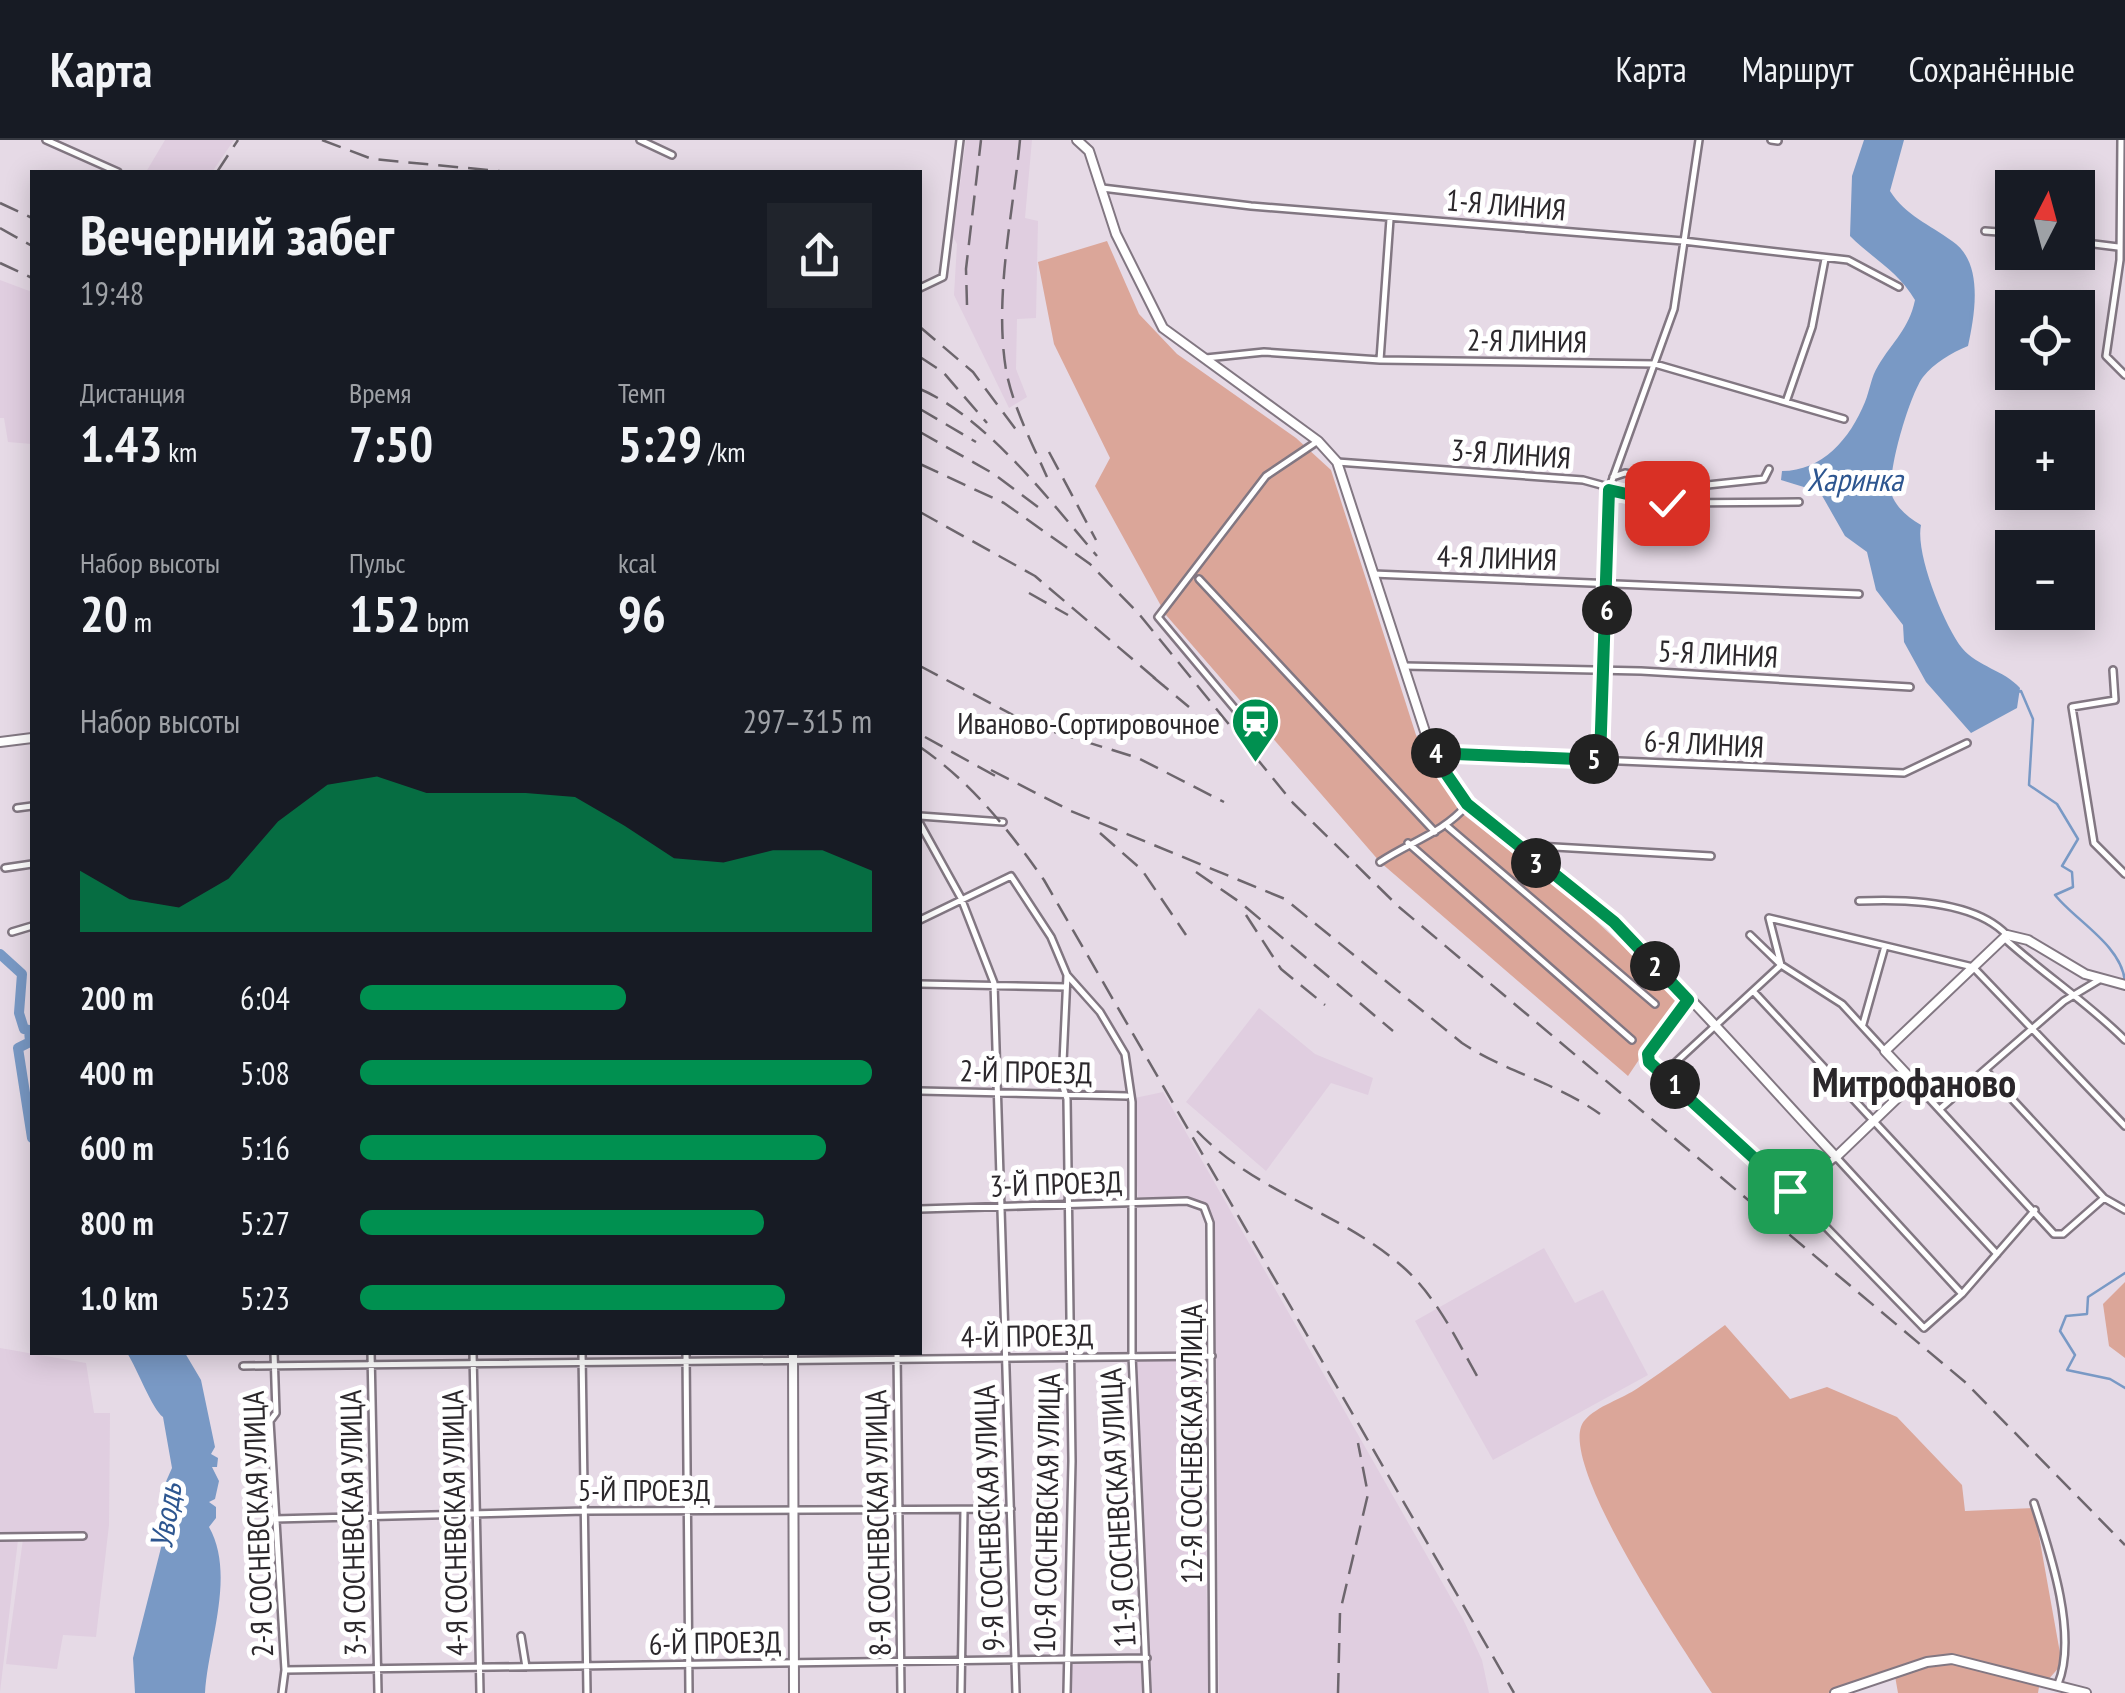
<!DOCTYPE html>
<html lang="ru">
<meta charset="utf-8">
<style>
:root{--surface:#171b24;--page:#20242c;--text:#f1f3f6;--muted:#9ea1a6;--line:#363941;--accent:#009050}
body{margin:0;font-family:"PT Sans Narrow",sans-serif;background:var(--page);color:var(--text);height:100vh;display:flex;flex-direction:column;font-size:38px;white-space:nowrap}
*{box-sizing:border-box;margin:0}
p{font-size:32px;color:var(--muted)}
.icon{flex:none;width:55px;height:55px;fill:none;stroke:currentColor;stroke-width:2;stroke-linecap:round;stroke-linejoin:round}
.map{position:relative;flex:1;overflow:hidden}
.drawer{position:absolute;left:30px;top:30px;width:892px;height:1185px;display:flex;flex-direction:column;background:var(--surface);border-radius:0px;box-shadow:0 5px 25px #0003}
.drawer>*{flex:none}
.needle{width:65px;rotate:6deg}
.controls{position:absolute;left:1995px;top:30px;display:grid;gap:20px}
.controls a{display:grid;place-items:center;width:100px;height:100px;border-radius:0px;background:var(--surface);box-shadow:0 5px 25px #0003;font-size:50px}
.pin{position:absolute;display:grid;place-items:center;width:85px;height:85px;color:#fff;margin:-42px;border-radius:20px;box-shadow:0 5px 15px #0006}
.km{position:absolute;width:50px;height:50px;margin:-25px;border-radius:50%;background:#222;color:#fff;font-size:28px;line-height:50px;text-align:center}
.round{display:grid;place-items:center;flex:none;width:105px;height:105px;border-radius:0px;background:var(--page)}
.summary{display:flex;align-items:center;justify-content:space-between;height:170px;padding:0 50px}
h1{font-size:55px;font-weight:800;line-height:75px}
.figures{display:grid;grid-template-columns:repeat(3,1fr);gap:15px;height:170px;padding:10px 50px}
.figures div{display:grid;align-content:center}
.figures b{font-size:50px;font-weight:800}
.figures small{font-size:28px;font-weight:400}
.figures p{font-size:28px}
.chart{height:280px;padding:20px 50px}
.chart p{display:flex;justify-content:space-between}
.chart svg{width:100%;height:180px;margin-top:10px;fill:var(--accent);opacity:.7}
ul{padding:0 50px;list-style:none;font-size:32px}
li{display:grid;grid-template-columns:160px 120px 1fr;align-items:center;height:75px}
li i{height:25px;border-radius:12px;background:var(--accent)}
header{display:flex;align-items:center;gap:60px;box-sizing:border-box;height:140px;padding:0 50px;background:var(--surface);border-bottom:2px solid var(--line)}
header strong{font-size:48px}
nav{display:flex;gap:55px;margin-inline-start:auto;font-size:35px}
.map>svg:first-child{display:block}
</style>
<header>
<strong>Карта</strong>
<nav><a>Карта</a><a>Маршрут</a><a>Сохранённые</a></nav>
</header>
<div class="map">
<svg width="2125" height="1553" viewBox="0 0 2125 1553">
<rect width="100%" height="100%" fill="#e6dae6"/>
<path fill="#e0cee0" d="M 165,0 L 234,0 L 212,32 L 146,32 Z
M 966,0 L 1032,0 L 1025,78 L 1038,81 L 1036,178 L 1017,179 L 1016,229 L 1027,257 L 1009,268 L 954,155 L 957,104 L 953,97 Z
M 0,140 L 32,152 L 32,304 L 8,302 L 4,278 L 0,278 Z
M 1259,868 L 1315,914 L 1373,938 L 1368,955 L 1331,943 L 1266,1031 L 1186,962 Z
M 1163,952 L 1463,1479 L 1482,1520 L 1489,1553 L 1219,1553 L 1215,1085 L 1202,1060 L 1138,1057 L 1130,959 Z
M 1544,1108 L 1575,1163 L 1603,1150 L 1648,1235 L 1493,1320 L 1415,1181 Z
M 0,1208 L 86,1223 L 94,1273 L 110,1273 L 109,1385 L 96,1497 L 63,1495 L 57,1529 L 6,1524 L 23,1399 L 44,1394 L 0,1393 Z
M 1134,1216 L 1208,1216 L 1210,1222 L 1206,1425 L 1209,1553 L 1152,1553 Z
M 0,1400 L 18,1400 L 0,1552 Z
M 1069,1520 L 1141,1520 L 1142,1553 L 1069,1553 Z"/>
<path fill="#dba699" d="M 1107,101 L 1139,174 L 1177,214 L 1296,298 L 1331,330 L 1416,595 L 1459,671 L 1580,766 L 1680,859 L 1628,936 L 1380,722 L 1166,475 L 1095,346 L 1110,318 L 1054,204 L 1038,122 Z
M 2125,1142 L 2125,1218 L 2109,1206 L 2103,1164 Z
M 1725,1185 L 1790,1259 L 1827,1247 L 1897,1277 L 1962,1345 L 1965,1371 L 2034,1368 L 2062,1524 L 2047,1541 L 1951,1516 L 1927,1519 L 1828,1553 L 1712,1553 C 1687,1514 1551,1316 1585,1280 C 1597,1266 1622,1259 1638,1248 C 1668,1228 1696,1206 1725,1185 Z
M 1946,1523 L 2029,1542 L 2039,1547 L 2038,1553 L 1898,1553 L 1895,1536 Z"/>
<path fill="#7999c5" d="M 1864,0 L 1904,0 L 1890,51 C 1906,76 1929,84 1952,101 C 1984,122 1975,174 1968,206 C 1951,213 1934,223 1923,237 C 1910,254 1884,339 1893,358 C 1899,370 1909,378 1921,385 C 1915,413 1944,485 1962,508 C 1978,527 2004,530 2020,548 L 2017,568 L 1971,593 L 1926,542 L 1904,502 L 1903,485 L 1876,450 L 1867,412 L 1845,396 L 1820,352 L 1781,340 L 1782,331 C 1822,331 1850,299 1865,262 C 1870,250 1871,237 1878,226 C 1893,201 1909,189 1915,160 C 1898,131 1873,119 1850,96 L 1852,36 Z
M 127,1213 L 185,1213 L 201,1240 L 215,1307 L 211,1314 L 218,1318 L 217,1327 L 212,1327 L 219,1341 L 215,1359 L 209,1362 L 216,1367 L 216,1378 L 209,1387 C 236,1435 208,1502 205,1553 L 135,1553 L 133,1518 L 165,1392 L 164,1346 L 172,1328 L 163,1277 C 152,1269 137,1228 127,1213 Z"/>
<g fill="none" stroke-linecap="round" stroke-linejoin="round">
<path stroke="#7999c5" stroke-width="2.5" d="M 2017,552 L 2021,551 L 2033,579 L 2029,645 L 2057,664 L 2078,699 L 2062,726 L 2072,732 L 2073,747 L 2055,755 C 2076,781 2121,805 2125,841
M 2125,1133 L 2088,1157 L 2087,1174 L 2066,1176 L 2060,1191 L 2075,1215 L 2067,1230 L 2110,1239 L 2125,1248"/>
<path stroke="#7999c5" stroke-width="10" d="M 0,814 L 22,834 L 19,873 L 24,889 L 29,890 L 30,902 L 18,908 L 32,998"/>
<defs>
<path id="street" d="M 46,0 L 118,32
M 640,0 L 672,15
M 1771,0 L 1778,1
M 2121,0 L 2120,120 L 2106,216 L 2125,235
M 1102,48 L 1251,66 L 1683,101 L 1848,120 L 1899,147
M 1985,91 L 2012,93
M 2078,102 L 2118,107
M 920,148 L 943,137 L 960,0
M 1206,218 L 1264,212 L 1380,220 L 1655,224 L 1844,279
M 1380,220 L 1390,79
M 1786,262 L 1812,187 L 1825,119
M 1337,322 L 1583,340 L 1667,363 L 1799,362
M 1613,337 L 1625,333 L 1698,346 L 1764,339 L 1769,329
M 1373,434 L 1859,454
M 1199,439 L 1435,692
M 1404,526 L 1641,531 L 1910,547
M 2113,530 L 2115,560 L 2072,567 L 2094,703 L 2125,734
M 1246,582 L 1158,477 L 1266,336 L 1318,301
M 1432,613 L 1904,633 L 1967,603
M 1601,620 L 1609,349 L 1674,169 L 1699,0
M 17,668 L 32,666
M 920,676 L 1003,682
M 920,684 L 961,758 L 994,843 L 1016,1553
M 1448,687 L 1655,864
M 1408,703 L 1632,900
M 1519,705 L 1711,716
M 1380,722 C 1410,702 1443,693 1467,665
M 5,728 L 32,724
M 1859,761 C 1903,759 1974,760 2007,795
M 920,780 L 1011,736 L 1051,797 L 1067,835 L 1100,872 L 1125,914 L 1132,962 L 1132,1215 L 1147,1553
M 12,792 L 32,786
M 2005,799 C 2046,836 2087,862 2125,900
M 1067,835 L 1062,944 L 1067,959 L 1072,1321 L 1067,1553
M 920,844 L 1066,847
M 1753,851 L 1997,1114
M 1688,860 L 1648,914 L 1649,922 L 1793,1053 L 1924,1188 L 1962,1154 L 2035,1070
M 1863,884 L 1885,806
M 1885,911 L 1842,864 L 1781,825 L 1769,778 L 1973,827 L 2125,986
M 1986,931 L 2104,1058 L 2125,1070
M 1669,937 L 1675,923 L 1781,825 L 1750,795
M 1914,942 L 2054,1094 L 2063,1094 L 2104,1058
M 920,951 L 1127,956
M 1941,968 L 2064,861 L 2099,840
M 1793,1053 L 1836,1017 L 1962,1154
M 920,1069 L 1187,1061 L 1204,1067 L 1210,1083 L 1213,1553
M 274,1212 L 276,1273 L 270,1281 L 285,1530 L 282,1553
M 371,1212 L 378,1553
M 473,1212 L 480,1553
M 582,1212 L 587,1553
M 686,1212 L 689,1553
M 897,1212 L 901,1553
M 243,1226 L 1212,1216
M 2034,1363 C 2050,1412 2078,1495 2058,1544
M 274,1379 L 585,1371 L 1011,1369
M 0,1397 L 83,1396
M 521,1496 L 526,1527
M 285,1530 L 1147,1518
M 961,1553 L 964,1370"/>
<path id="secondary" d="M 1077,0 L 1089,11 L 1116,94 L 1163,188 L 1318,301 L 1337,322 L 1432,613 C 1479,694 1551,723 1615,784 C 1693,857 1763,939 1836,1017 L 1914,942 L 1885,911 L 2007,795 L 2028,800 L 2085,834 L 2125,845
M 0,602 L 32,598
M 793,1212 L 794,1553
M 1835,1553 L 1927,1522 L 1952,1519 L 2086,1553"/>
</defs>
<use href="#street" stroke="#827782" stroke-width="10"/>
<use href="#secondary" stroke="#827782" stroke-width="12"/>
<use href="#street" stroke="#fff" stroke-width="5"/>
<use href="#secondary" stroke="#fff" stroke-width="8"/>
<path stroke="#6d666d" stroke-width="2.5" stroke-dasharray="20 10" stroke-linecap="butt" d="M 322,0 L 372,19 L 509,32
M 1020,0 C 1013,74 994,156 1006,230 C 1013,267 1032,303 1047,337
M 217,32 L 238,0
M 0,63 L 32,78
M 0,88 L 32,106
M 0,123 L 32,138
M 967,165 L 966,129 L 981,0
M 920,187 L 973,232 L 1020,295
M 920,217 L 943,232 L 987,283
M 920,249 C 987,278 1050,361 1097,416
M 920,269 L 976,302
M 920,292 L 994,334 L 1042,370
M 1049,312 L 1096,400
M 920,324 L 1004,363 L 1090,424 L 1139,474 L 1293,663 L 1399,767 L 1965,1242 L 2125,1405
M 920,372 L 1035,436 L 1164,546
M 1029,453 L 1068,475
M 920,526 L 1032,585 L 1138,618 L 1224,662
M 1153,537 L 1189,567
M 925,597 L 999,638
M 920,607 C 972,643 1008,689 1044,740 L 1514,1553
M 991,630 L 1071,671 L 1285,759 L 1462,903 C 1506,932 1557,943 1600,974
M 1100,693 L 1142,730 L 1186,795
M 1196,732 L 1241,763 L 1393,891
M 1246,775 L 1281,829 L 1325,865
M 1197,991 C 1256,1053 1341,1072 1403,1127 C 1438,1158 1458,1203 1481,1243
M 1338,1553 L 1340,1472 L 1368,1354 L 1358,1303"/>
</g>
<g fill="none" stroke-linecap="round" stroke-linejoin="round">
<defs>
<path id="route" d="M 1667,363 L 1609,350 L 1600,620 L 1432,613 L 1467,664 L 1614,782 L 1688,860 L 1648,914 L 1649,922 L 1790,1051"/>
</defs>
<use href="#route" stroke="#fff" stroke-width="20"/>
<use href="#route" stroke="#009050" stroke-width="12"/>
</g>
<defs>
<symbol id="station-pin" viewBox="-11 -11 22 30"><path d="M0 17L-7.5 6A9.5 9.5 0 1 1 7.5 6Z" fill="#009050" stroke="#fff"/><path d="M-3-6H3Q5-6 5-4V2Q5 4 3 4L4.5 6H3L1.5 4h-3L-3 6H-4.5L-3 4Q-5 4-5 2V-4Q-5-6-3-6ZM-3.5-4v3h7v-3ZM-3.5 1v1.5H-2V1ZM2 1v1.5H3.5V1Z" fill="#fff"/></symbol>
</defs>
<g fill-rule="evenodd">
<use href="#station-pin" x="1228" y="554" width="55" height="75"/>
</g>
<g text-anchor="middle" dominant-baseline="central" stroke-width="10" stroke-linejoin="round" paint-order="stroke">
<g font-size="30" fill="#2b272b" stroke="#fff">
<text transform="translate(1506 64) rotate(5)">1-Я ЛИНИЯ</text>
<text transform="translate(1527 200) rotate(1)">2-Я ЛИНИЯ</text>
<text transform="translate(1511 313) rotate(4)">3-Я ЛИНИЯ</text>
<text transform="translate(1497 417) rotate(2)">4-Я ЛИНИЯ</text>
<text transform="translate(1718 513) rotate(3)">5-Я ЛИНИЯ</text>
<text transform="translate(1704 603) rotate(3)">6-Я ЛИНИЯ</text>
<text transform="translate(1026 931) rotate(1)">2-Й ПРОЕЗД</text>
<text transform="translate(1056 1043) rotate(-2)">3-Й ПРОЕЗД</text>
<text transform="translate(1027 1195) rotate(-1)">4-Й ПРОЕЗД</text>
<text transform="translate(1190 1304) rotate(-90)">12-Я СОСНЕВСКАЯ УЛИЦА</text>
<text x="644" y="1349">5-Й ПРОЕЗД</text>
<text transform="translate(1117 1368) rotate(-93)">11-Я СОСНЕВСКАЯ УЛИЦА</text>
<text transform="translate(1046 1373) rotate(-89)">10-Я СОСНЕВСКАЯ УЛИЦА</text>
<text transform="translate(988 1378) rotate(-92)">9-Я СОСНЕВСКАЯ УЛИЦА</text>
<text transform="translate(352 1383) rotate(-91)">3-Я СОСНЕВСКАЯ УЛИЦА</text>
<text transform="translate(454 1383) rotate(-91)">4-Я СОСНЕВСКАЯ УЛИЦА</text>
<text transform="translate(877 1383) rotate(-91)">8-Я СОСНЕВСКАЯ УЛИЦА</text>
<text transform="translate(257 1384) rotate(-92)">2-Я СОСНЕВСКАЯ УЛИЦА</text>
<text transform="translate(715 1502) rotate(-1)">6-Й ПРОЕЗД</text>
</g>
<g font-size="30" fill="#2b272b" stroke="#fff" text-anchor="end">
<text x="1220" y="582">Иваново-Сортировочное</text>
</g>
<g font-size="32" font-style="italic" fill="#2d5690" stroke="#fff">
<text x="1855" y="339">Харинка</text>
<text transform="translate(165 1376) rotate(-81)">Уводь</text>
</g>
<g font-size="40" font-weight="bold" fill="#2b272b" stroke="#fff">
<text x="1914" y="942">Митрофаново</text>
</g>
</g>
</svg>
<div class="controls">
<a><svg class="needle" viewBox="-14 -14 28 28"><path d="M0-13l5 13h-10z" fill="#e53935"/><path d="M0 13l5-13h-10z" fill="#9ea1a6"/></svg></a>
<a><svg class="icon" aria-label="locate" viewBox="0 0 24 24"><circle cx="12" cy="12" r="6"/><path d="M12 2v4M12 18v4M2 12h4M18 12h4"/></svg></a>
<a>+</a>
<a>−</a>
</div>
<div class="pin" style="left:1790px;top:1051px;background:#1e9e55"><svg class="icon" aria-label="arrive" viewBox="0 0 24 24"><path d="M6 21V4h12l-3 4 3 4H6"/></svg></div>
<div class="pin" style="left:1667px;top:363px;background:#d93025"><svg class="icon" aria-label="check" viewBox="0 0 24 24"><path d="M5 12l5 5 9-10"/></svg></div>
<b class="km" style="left:1675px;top:944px">1</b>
<b class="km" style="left:1655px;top:826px">2</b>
<b class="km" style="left:1536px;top:723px">3</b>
<b class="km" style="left:1436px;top:613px">4</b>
<b class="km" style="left:1594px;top:619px">5</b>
<b class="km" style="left:1607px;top:470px">6</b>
<section class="drawer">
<div class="summary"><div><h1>Вечерний забег</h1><p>19:48</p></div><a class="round"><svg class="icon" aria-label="share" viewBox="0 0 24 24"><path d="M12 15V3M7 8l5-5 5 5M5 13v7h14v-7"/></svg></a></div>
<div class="figures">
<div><p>Дистанция</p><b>1.43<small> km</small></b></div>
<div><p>Время</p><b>7:50</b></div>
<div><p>Темп</p><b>5:29<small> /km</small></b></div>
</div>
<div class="figures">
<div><p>Набор высоты</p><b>20<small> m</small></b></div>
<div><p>Пульс</p><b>152<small> bpm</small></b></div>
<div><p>kcal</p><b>96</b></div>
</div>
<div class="chart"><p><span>Набор высоты</span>297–315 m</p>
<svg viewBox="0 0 160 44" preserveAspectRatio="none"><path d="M0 44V29L10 36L20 38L30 31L40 17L50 8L60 6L70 10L80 10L90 10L100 11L110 18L120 26L130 27L140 24L150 24L160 29V44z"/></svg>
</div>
<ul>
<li><b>200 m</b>6:04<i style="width:52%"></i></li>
<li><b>400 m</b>5:08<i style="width:100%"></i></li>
<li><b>600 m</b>5:16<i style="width:91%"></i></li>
<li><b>800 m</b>5:27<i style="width:79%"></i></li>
<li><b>1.0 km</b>5:23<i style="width:83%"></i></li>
</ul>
</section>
</div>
